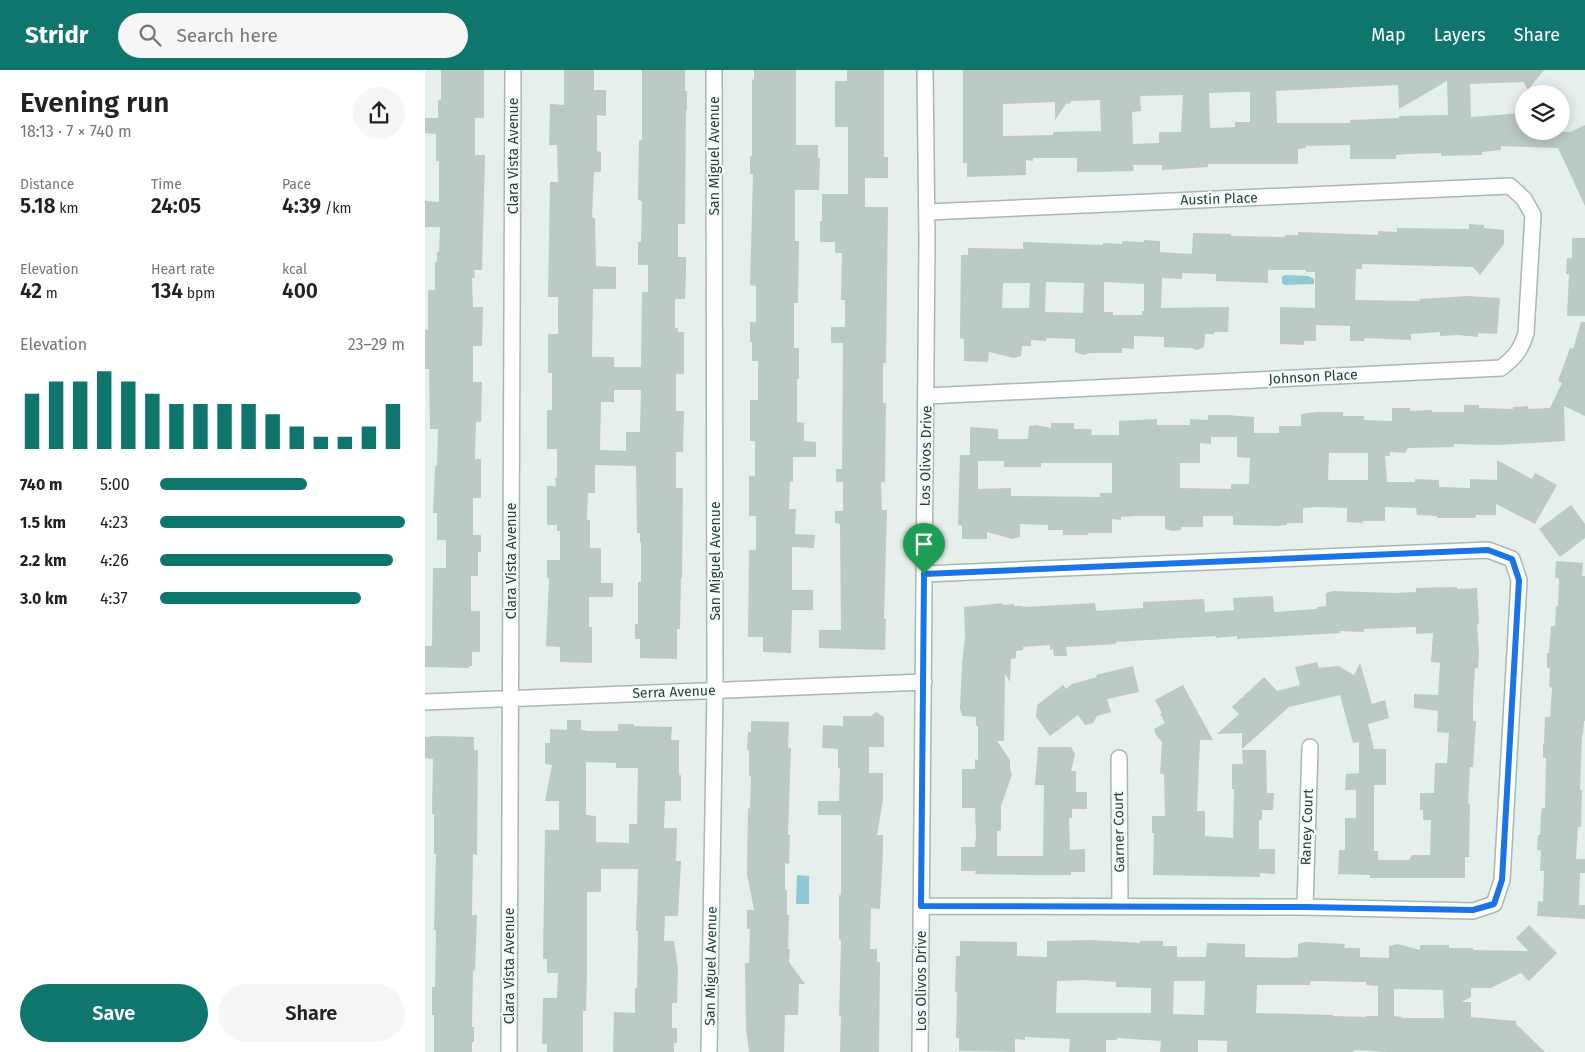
<!DOCTYPE html>
<meta charset="utf-8">
<style>
:root{--surface:#fff;--page:#f6f6f6;--text:#222;--muted:#767676;--accent:#0f766e}
body{margin:0;font-family:"Fira Sans",sans-serif;background:var(--page);color:var(--text);height:100vh;display:flex;flex-direction:column;font-size:19px;white-space:nowrap}
*{box-sizing:border-box;margin:0}
p{font-size:16px;color:var(--muted)}
.icon{flex:none;width:28px;height:28px;fill:none;stroke:currentColor;stroke-width:2;stroke-linecap:round;stroke-linejoin:round}
.map{position:relative;flex:1;overflow:hidden}
.sheet{display:flex;flex-direction:column;background:var(--surface);width:425px}
.sheet>*{flex:none}
.fabs{position:absolute;left:1090px;top:15px;display:grid;gap:10px}
.fabs a{display:grid;place-items:center;width:55px;height:55px;border-radius:50%;background:var(--surface);box-shadow:0 2px 12px #0003;font-size:25px}
.pin{position:absolute;display:grid;place-items:center;width:42px;height:42px;color:#fff;margin:-51px -21px;border-radius:50% 50% 50% 0;rotate:-45deg;box-shadow:0 0 5px #0007}
.pin .icon{rotate:45deg}
.round{display:grid;place-items:center;flex:none;width:52px;height:52px;border-radius:26px;background:var(--page)}
.overview{display:flex;align-items:center;justify-content:space-between;height:85px;padding:0 20px}
h1{font-size:28px;font-weight:600;line-height:38px}
.metrics{display:grid;grid-template-columns:repeat(3,1fr);gap:8px;height:85px;padding:5px 20px}
.metrics div{display:grid;align-content:center}
.metrics b{font-size:21px;font-weight:600}
.metrics small{font-size:14px;font-weight:400}
.metrics p{font-size:14px}
.chart{height:140px;padding:10px 20px}
.chart p{display:flex;justify-content:space-between}
.chart svg{width:100%;height:90px;margin-top:5px;stroke:var(--accent);stroke-width:6}
.primary-button{display:flex;gap:10px;margin-top:auto;padding:10px 20px}
.primary-button a{flex:1;height:58px;border-radius:30px;background:var(--accent);color:#fff;font-size:20px;font-weight:600;line-height:58px;text-align:center}
.primary-button a+a{background:var(--page);color:var(--text)}
ul{padding:0 20px;list-style:none;font-size:16px}
li{display:grid;grid-template-columns:80px 60px 1fr;align-items:center;height:38px}
li i{height:12px;border-radius:6px;background:var(--accent)}
header{display:flex;align-items:center;gap:30px;box-sizing:border-box;height:70px;padding:0 25px;background:var(--accent);color:#fff}
header strong{font-size:24px}
nav{display:flex;gap:28px;margin-inline-start:auto;font-size:18px}
.search{width:350px;height:45px;background:var(--page);display:flex;align-items:center;gap:12px;box-sizing:border-box;padding:0 18px;border-radius:28px;color:var(--muted);font-size:19px}
main{display:flex;flex:1;min-height:0}
.map>svg:first-child{display:block}
</style>
<header>
<strong>Stridr</strong>
<div class="search"><svg class="icon" aria-label="search" viewBox="0 0 24 24"><circle cx="10" cy="10" r="6"/><path d="M15 15l6 6"/></svg>Search here</div>
<nav><a>Map</a><a>Layers</a><a>Share</a></nav>
</header>
<main>
<section class="sheet">
<div class="overview"><div><h1>Evening run</h1><p>18:13 · 7 × 740 m</p></div><a class="round"><svg class="icon" aria-label="share" viewBox="0 0 24 24"><path d="M12 15V3M7 8l5-5 5 5M5 13v7h14v-7"/></svg></a></div>
<div class="metrics">
<div><p>Distance</p><b>5.18<small> km</small></b></div>
<div><p>Time</p><b>24:05</b></div>
<div><p>Pace</p><b>4:39<small> /km</small></b></div>
</div>
<div class="metrics">
<div><p>Elevation</p><b>42<small> m</small></b></div>
<div><p>Heart rate</p><b>134<small> bpm</small></b></div>
<div><p>kcal</p><b>400</b></div>
</div>
<div class="chart"><p><span>Elevation</span>23–29 m</p>
<svg viewBox="0 0 160 44" preserveAspectRatio="none"><path d="M5 44V17M15 44V11M25 44V11M35 44V6M45 44V11M55 44V17M65 44V22M75 44V22M85 44V22M95 44V22M105 44V27M115 44V33M125 44V38M135 44V38M145 44V33M155 44V22"/></svg>
</div>
<ul>
<li><b>740 m</b>5:00<i style="width:60%"></i></li>
<li><b>1.5 km</b>4:23<i style="width:100%"></i></li>
<li><b>2.2 km</b>4:26<i style="width:95%"></i></li>
<li><b>3.0 km</b>4:37<i style="width:82%"></i></li>
</ul>
<div class="primary-button"><a>Save</a><a>Share</a></div>
</section>
<div class="map">
<svg width="1160" height="982" viewBox="0 0 1160 982">
<rect width="100%" height="100%" fill="#e6efeb"/>
<path fill="#8ec9d4" d="M 860,205 L 883,206 L 889,209 L 889,214 L 860,215 L 857,213 L 857,207 Z
M 372,805 L 384,806 L 384,834 L 371,834 Z"/>
<path fill="#bbcac4" fill-rule="evenodd" d="M 16,0 L 59,0 L 59,48 L 50,48 L 50,85 L 60,85 L 57,200 L 49,200 L 50,208 L 47,208 L 48,237 L 58,237 L 57,276 L 48,276 L 48,312 L 57,312 L 56,352 L 51,352 L 50,389 L 56,389 L 56,428 L 48,428 L 48,465 L 56,465 L 56,482 L 53,482 L 53,506 L 46,506 L 46,541 L 55,541 L 55,582 L 47,582 L 47,596 L 44,596 L 44,598 L 0,597 L 0,576 L 7,576 L 8,498 L 21,498 L 21,470 L 12,470 L 12,443 L 8,443 L 10,396 L 12,396 L 13,359 L 5,359 L 4,299 L 0,299 L 0,260 L 3,260 L 3,220 L 10,220 L 10,192 L 12,192 L 12,182 L 14,182 L 15,157 L 0,157 L 0,131 L 14,132 L 14,91 L 11,91 L 11,64 L 0,63 L 0,48 L 13,48 L 13,30 L 16,30 Z
M 139,0 L 169,0 L 169,20 L 181,20 L 181,46 L 172,45 L 172,81 L 176,82 L 176,102 L 169,102 L 167,146 L 168,148 L 170,148 L 171,196 L 191,197 L 191,219 L 168,219 L 167,287 L 189,287 L 189,297 L 216,297 L 217,222 L 223,222 L 223,195 L 213,195 L 213,172 L 216,172 L 217,131 L 213,130 L 214,70 L 217,70 L 217,0 L 260,0 L 260,21 L 262,21 L 262,40 L 261,40 L 260,154 L 253,154 L 253,187 L 261,187 L 261,206 L 260,229 L 250,229 L 250,258 L 253,258 L 253,262 L 259,262 L 259,304 L 251,304 L 251,341 L 259,341 L 258,382 L 251,382 L 251,418 L 258,418 L 257,508 L 256,508 L 255,559 L 252,559 L 252,589 L 215,588 L 215,569 L 210,569 L 210,554 L 213,554 L 213,512 L 216,512 L 216,472 L 215,472 L 215,463 L 212,463 L 211,396 L 170,395 L 170,423 L 163,423 L 162,450 L 165,450 L 165,478 L 176,478 L 176,513 L 188,513 L 188,527 L 164,527 L 164,557 L 167,557 L 167,593 L 135,592 L 135,577 L 121,576 L 124,508 L 122,508 L 122,490 L 135,490 L 135,461 L 132,461 L 132,455 L 122,455 L 122,416 L 131,416 L 130,408 L 132,408 L 132,379 L 122,379 L 122,340 L 127,340 L 127,303 L 123,303 L 123,264 L 133,264 L 133,227 L 123,227 L 125,112 L 133,112 L 132,75 L 124,75 L 125,34 L 139,35 ZM 189,320 L 216,320 L 215,362 L 201,362 L 201,381 L 175,380 L 176,332 L 189,332 Z
M 329,0 L 371,0 L 371,75 L 393,75 L 393,88 L 395,88 L 394,120 L 370,120 L 370,171 L 374,171 L 373,233 L 369,233 L 369,278 L 374,278 L 374,309 L 372,309 L 372,352 L 379,353 L 379,371 L 391,372 L 391,387 L 368,387 L 368,412 L 365,411 L 364,439 L 371,439 L 370,464 L 390,465 L 389,478 L 367,477 L 367,520 L 388,520 L 388,540 L 367,540 L 366,583 L 338,582 L 338,567 L 323,567 L 324,480 L 331,480 L 331,446 L 324,446 L 324,406 L 330,406 L 330,371 L 325,371 L 325,330 L 333,330 L 333,291 L 327,291 L 327,272 L 325,272 L 325,252 L 331,252 L 331,216 L 325,215 L 328,104 L 325,104 L 325,86 L 327,86 L 327,9 L 329,10 Z
M 422,0 L 459,0 L 459,87 L 463,87 L 463,108 L 440,108 L 440,137 L 463,137 L 461,293 L 458,293 L 458,333 L 461,333 L 460,412 L 456,412 L 457,440 L 462,440 L 459,549 L 461,549 L 460,580 L 394,578 L 394,560 L 416,560 L 415,454 L 410,453 L 410,441 L 418,441 L 418,412 L 411,412 L 411,399 L 417,399 L 418,273 L 406,273 L 406,257 L 420,257 L 420,230 L 416,230 L 417,183 L 410,183 L 410,172 L 395,172 L 395,151 L 397,151 L 397,124 L 423,124 L 423,57 L 410,57 L 410,11 L 422,11 Z
M 538,0 L 1119,0 L 1103,20 L 1099,12 L 1045,14 L 1046,47 L 1099,43 L 1099,61 L 1145,62 L 1160,55 L 1160,136 L 1133,78 L 1076,76 L 1076,80 L 1057,82 L 1057,85 L 1016,86 L 1016,83 L 983,84 L 971,85 L 971,89 L 925,89 L 925,75 L 881,76 L 881,78 L 873,79 L 873,94 L 783,94 L 783,97 L 737,100 L 737,95 L 708,95 L 709,101 L 670,102 L 652,102 L 652,88 L 608,88 L 608,91 L 601,90 L 601,105 L 542,107 L 542,93 L 538,93 ZM 1022,11 L 1023,45 L 974,46 L 974,48 L 925,50 L 925,53 L 852,53 L 851,21 L 973,15 L 974,39 ZM 814,22 L 825,22 L 825,52 L 810,52 L 810,57 L 785,58 L 784,23 ZM 758,25 L 756,62 L 734,62 L 734,73 L 708,74 L 707,42 L 716,41 L 715,26 ZM 675,30 L 676,61 L 628,62 L 628,65 L 578,66 L 578,34 L 630,32 L 630,50 L 641,34 L 646,33 L 646,31 Z
M 1044,154 L 1059,155 L 1059,158 L 1079,160 L 1079,174 L 1055,205 L 1048,197 L 937,194 L 937,199 L 931,199 L 930,230 L 995,231 L 994,229 L 1043,226 L 1075,228 L 1072,264 L 1053,263 L 1053,267 L 1033,265 L 1015,266 L 1015,262 L 986,264 L 986,270 L 940,268 L 939,271 L 925,271 L 925,256 L 891,255 L 891,271 L 879,271 L 879,275 L 855,274 L 855,237 L 890,238 L 890,202 L 881,202 L 881,200 L 843,200 L 843,213 L 791,211 L 791,204 L 757,203 L 757,209 L 737,208 L 736,238 L 804,237 L 803,262 L 789,262 L 789,264 L 780,264 L 779,277 L 772,280 L 766,278 L 739,277 L 739,267 L 709,266 L 709,279 L 697,278 L 697,283 L 665,283 L 658,285 L 650,282 L 650,269 L 621,268 L 621,271 L 606,270 L 606,276 L 597,276 L 596,286 L 589,288 L 564,282 L 563,292 L 539,291 L 539,269 L 535,268 L 536,185 L 543,185 L 543,178 L 598,179 L 598,172 L 678,175 L 678,173 L 697,174 L 697,171 L 719,172 L 719,170 L 735,171 L 735,182 L 767,184 L 768,163 L 806,164 L 806,166 L 860,167 L 860,165 L 873,165 L 873,162 L 953,165 L 953,161 L 972,162 L 972,158 L 1044,159 ZM 621,212 L 659,213 L 658,243 L 620,242 ZM 679,212 L 719,214 L 719,241 L 717,241 L 717,245 L 688,245 L 688,242 L 679,242 ZM 578,213 L 605,213 L 604,238 L 577,238 Z
M 1147,168 L 1160,168 L 1160,246 L 1142,246 L 1144,204 L 1141,204 L 1142,188 L 1147,188 Z
M 1156,252 L 1160,252 L 1160,346 L 1139,336 L 1140,371 L 1074,375 L 1029,374 L 1029,377 L 983,378 L 980,383 L 965,382 L 965,386 L 960,386 L 962,412 L 990,412 L 990,409 L 1014,410 L 1014,417 L 1045,418 L 1045,409 L 1072,410 L 1072,390 L 1107,409 L 1110,403 L 1132,415 L 1110,454 L 1071,434 L 1071,445 L 1051,445 L 1050,448 L 1012,448 L 1012,446 L 992,445 L 991,438 L 960,437 L 960,451 L 938,451 L 938,453 L 922,452 L 922,438 L 893,437 L 878,438 L 878,453 L 862,453 L 862,455 L 856,455 L 856,456 L 808,455 L 808,446 L 778,446 L 778,457 L 756,457 L 756,460 L 748,461 L 740,459 L 740,446 L 710,446 L 696,447 L 696,450 L 687,449 L 687,463 L 663,463 L 663,465 L 638,465 L 638,460 L 623,460 L 623,455 L 595,454 L 595,467 L 587,469 L 562,462 L 562,469 L 537,469 L 537,456 L 533,455 L 535,385 L 545,385 L 545,357 L 573,359 L 573,369 L 603,369 L 604,356 L 611,355 L 626,358 L 626,353 L 649,353 L 649,359 L 663,359 L 667,360 L 666,365 L 694,365 L 694,351 L 732,349 L 732,355 L 765,355 L 765,349 L 783,350 L 783,345 L 802,345 L 829,347 L 829,363 L 854,363 L 854,356 L 876,356 L 876,344 L 892,342 L 918,342 L 918,346 L 939,346 L 939,350 L 967,351 L 967,338 L 985,338 L 985,341 L 1007,340 L 1007,342 L 1039,342 L 1039,335 L 1054,335 L 1054,338 L 1088,339 L 1088,337 L 1103,336 L 1103,339 L 1125,338 L 1137,313 L 1133,311 L 1145,278 L 1148,279 ZM 786,367 L 812,367 L 812,387 L 825,388 L 824,414 L 806,414 L 806,419 L 755,418 L 755,393 L 775,393 L 775,373 L 786,374 ZM 904,383 L 943,383 L 943,410 L 903,410 ZM 553,391 L 579,391 L 579,397 L 616,397 L 616,393 L 687,393 L 687,423 L 675,423 L 675,427 L 586,426 L 586,418 L 553,419 Z
M 1146,435 L 1160,454 L 1160,468 L 1135,487 L 1114,459 Z
M 1131,491 L 1158,493 L 1157,506 L 1160,506 L 1160,651 L 1159,651 L 1158,665 L 1157,665 L 1155,720 L 1157,720 L 1156,757 L 1153,757 L 1151,789 L 1160,789 L 1160,803 L 1155,803 L 1154,835 L 1160,835 L 1160,849 L 1112,846 L 1113,831 L 1118,832 L 1119,801 L 1115,801 L 1116,780 L 1112,780 L 1113,765 L 1115,765 L 1116,745 L 1117,738 L 1120,738 L 1121,688 L 1118,688 L 1118,674 L 1119,674 L 1120,647 L 1125,647 L 1127,618 L 1124,616 L 1125,598 L 1122,598 L 1122,583 L 1124,583 L 1126,556 L 1130,556 L 1131,536 L 1133,536 L 1134,508 L 1130,508 Z
M 1032,517 L 1032,519 L 1052,518 L 1054,554 L 1052,554 L 1054,583 L 1053,598 L 1050,598 L 1048,630 L 1048,651 L 1051,651 L 1049,682 L 1048,697 L 1045,697 L 1043,734 L 1045,733 L 1044,787 L 1040,787 L 1040,808 L 945,808 L 945,805 L 913,804 L 914,780 L 920,780 L 920,748 L 931,748 L 931,720 L 920,720 L 921,704 L 934,703 L 934,672 L 928,673 L 915,625 L 864,637 L 817,679 L 817,663 L 792,664 L 814,644 L 807,637 L 839,607 L 852,621 L 875,615 L 870,597 L 892,592 L 894,598 L 913,596 L 929,605 L 935,593 L 947,634 L 960,630 L 964,648 L 943,654 L 949,679 L 961,679 L 961,715 L 949,715 L 949,781 L 953,781 L 953,790 L 984,790 L 987,785 L 1005,785 L 1006,750 L 998,750 L 998,740 L 995,740 L 995,723 L 1009,723 L 1010,693 L 1022,693 L 1024,663 L 1012,662 L 1013,641 L 989,638 L 989,624 L 1013,625 L 1015,593 L 1006,592 L 1008,563 L 991,564 L 991,557 L 939,559 L 939,562 L 915,561 L 915,563 L 812,569 L 812,566 L 791,568 L 791,566 L 691,572 L 691,574 L 641,577 L 642,586 L 629,586 L 628,579 L 625,580 L 625,575 L 598,577 L 598,580 L 591,581 L 591,588 L 586,589 L 585,612 L 580,604 L 579,671 L 572,671 L 585,690 L 585,698 L 587,705 L 576,736 L 576,761 L 572,761 L 572,786 L 618,786 L 619,715 L 610,715 L 613,677 L 646,677 L 650,684 L 646,701 L 651,701 L 651,722 L 662,722 L 662,739 L 647,739 L 647,748 L 644,748 L 645,780 L 660,779 L 660,802 L 646,802 L 646,805 L 608,805 L 550,804 L 551,801 L 536,801 L 536,777 L 550,777 L 551,767 L 550,738 L 537,738 L 537,699 L 550,699 L 550,689 L 553,690 L 553,656 L 551,656 L 551,647 L 537,646 L 535,638 L 537,594 L 540,567 L 539,537 L 577,533 L 578,535 L 589,534 L 589,536 L 598,536 L 598,537 L 670,533 L 671,541 L 718,538 L 718,532 L 779,529 L 780,542 L 809,540 L 808,528 L 848,526 L 849,542 L 892,539 L 892,537 L 901,536 L 901,523 L 908,521 L 970,523 L 991,522 L 991,518 Z
M 708,596 L 714,622 L 682,629 L 686,642 L 672,646 L 668,653 L 660,655 L 653,645 L 625,666 L 611,647 L 612,635 L 638,615 L 641,619 L 647,614 L 672,607 L 671,605 Z
M 758,615 L 788,670 L 775,670 L 772,741 L 780,741 L 780,766 L 808,768 L 809,719 L 807,719 L 807,694 L 818,694 L 817,680 L 841,680 L 842,723 L 849,723 L 848,740 L 837,740 L 837,750 L 834,750 L 834,779 L 850,779 L 850,804 L 835,803 L 835,807 L 728,805 L 729,763 L 727,763 L 727,746 L 740,746 L 739,704 L 735,704 L 737,672 L 731,665 L 729,659 L 740,653 L 735,644 L 737,643 L 730,630 Z
M 451,642 L 459,647 L 459,677 L 444,677 L 444,703 L 458,703 L 458,730 L 452,765 L 458,765 L 458,781 L 455,839 L 446,838 L 445,879 L 452,879 L 452,892 L 455,892 L 454,982 L 415,982 L 416,946 L 414,946 L 416,870 L 414,870 L 414,825 L 416,825 L 416,745 L 393,745 L 393,731 L 414,731 L 415,698 L 413,698 L 413,679 L 397,678 L 398,655 L 418,656 L 418,646 L 446,646 Z
M 142,650 L 156,650 L 156,660 L 160,660 L 160,661 L 193,661 L 193,654 L 209,654 L 209,656 L 247,657 L 246,670 L 254,670 L 254,705 L 256,705 L 256,731 L 240,731 L 239,758 L 252,758 L 251,791 L 256,791 L 253,846 L 240,846 L 239,871 L 249,871 L 253,899 L 252,933 L 247,933 L 247,958 L 252,958 L 252,973 L 249,973 L 249,982 L 188,982 L 189,942 L 210,943 L 210,918 L 212,918 L 213,861 L 211,861 L 213,799 L 176,799 L 176,822 L 162,822 L 162,907 L 161,941 L 158,941 L 158,982 L 122,982 L 122,974 L 117,974 L 118,928 L 132,928 L 133,903 L 122,903 L 122,889 L 118,889 L 120,760 L 134,760 L 134,731 L 120,731 L 127,695 L 120,694 L 120,673 L 125,673 L 125,659 L 142,660 ZM 161,692 L 191,693 L 191,698 L 213,698 L 212,754 L 204,754 L 204,773 L 171,772 L 171,746 L 162,745 L 161,744 Z
M 326,651 L 364,652 L 363,678 L 366,678 L 363,765 L 365,765 L 364,794 L 360,793 L 360,820 L 362,820 L 362,845 L 364,845 L 363,879 L 365,879 L 364,892 L 380,914 L 374,914 L 373,945 L 360,945 L 359,982 L 324,982 L 321,958 L 320,893 L 324,893 L 325,859 L 322,859 L 322,840 L 329,840 L 322,804 L 323,738 L 325,739 L 326,706 L 324,706 L 324,680 L 322,680 L 323,662 L 326,662 Z
M 12,666 L 49,667 L 49,680 L 53,680 L 52,785 L 48,784 L 47,845 L 52,845 L 50,901 L 48,900 L 47,957 L 49,957 L 49,972 L 47,972 L 47,982 L 9,982 L 9,945 L 7,945 L 7,917 L 10,917 L 11,860 L 9,860 L 11,784 L 9,784 L 9,744 L 7,744 L 8,689 L 0,688 L 0,667 Z
M 1104,855 L 1132,883 L 1104,911 L 1096,903 L 1066,918 L 1046,918 L 1046,927 L 1036,932 L 1046,932 L 1046,947 L 1091,951 L 1091,954 L 1120,982 L 962,982 L 929,980 L 929,982 L 802,982 L 802,971 L 773,970 L 773,982 L 735,982 L 736,971 L 692,968 L 692,970 L 681,970 L 681,982 L 644,982 L 645,969 L 600,967 L 600,970 L 590,969 L 590,982 L 534,981 L 534,968 L 531,968 L 532,922 L 530,922 L 531,886 L 535,886 L 535,871 L 592,872 L 592,886 L 622,887 L 622,871 L 667,870 L 715,873 L 715,871 L 738,871 L 738,876 L 752,876 L 752,887 L 781,887 L 782,873 L 820,874 L 820,887 L 864,888 L 873,887 L 873,874 L 881,872 L 920,874 L 919,878 L 935,878 L 935,887 L 964,888 L 964,876 L 973,874 L 995,880 L 995,875 L 1024,875 L 1024,878 L 1048,878 L 1048,880 L 1103,881 L 1091,868 ZM 660,910 L 691,912 L 691,917 L 726,918 L 726,943 L 631,943 L 632,911 ZM 749,911 L 780,911 L 779,945 L 748,944 ZM 888,911 L 941,912 L 941,915 L 953,916 L 953,946 L 941,946 L 941,947 L 908,946 L 908,945 L 831,943 L 832,915 L 885,915 L 885,912 ZM 969,919 L 1018,920 L 1019,948 L 977,948 L 977,947 L 969,946 Z"/>
<g fill="none" stroke-linecap="round" stroke-linejoin="round">
<defs>
<path id="minor" d="M 502,326 L 1076,298 C 1090,287 1096,280 1101,263 L 1108,145 L 1099,129 L 1085,116 L 503,142
M 0,632 L 499,612
M 694,688 L 695,836
M 496,836 L 880,837 L 1048,841 L 1069,834 L 1077,810 L 1094,510 L 1087,489 L 1063,480 L 499,504
M 880,837 L 885,677
M 84,982 L 88,0
M 284,982 L 290,621 L 289,0
M 495,982 L 502,170 L 500,0"/>
</defs>
<use href="#minor" stroke="#a8b8b2" stroke-width="18"/>
<use href="#minor" stroke="#fff" stroke-width="15"/>
</g>
<g fill="none" stroke-linecap="round" stroke-linejoin="round">
<defs>
<path id="route" d="M 1063,480 L 1087,489 L 1094,510 L 1077,810 L 1069,834 L 1048,840 L 880,837 L 496,836 L 499,504 Z"/>
</defs>
<use href="#route" stroke="#fff" stroke-width="10"/>
<use href="#route" stroke="#1a73e8" stroke-width="6"/>
</g>
<g text-anchor="middle" dominant-baseline="central" stroke-width="4.5" stroke-linejoin="round" paint-order="stroke">
<g font-size="14" fill="#24423a" stroke="#f7fbf9">
<text transform="translate(88 86) rotate(-90)">Clara Vista Avenue</text>
<text transform="translate(289 86) rotate(-90)">San Miguel Avenue</text>
<text transform="translate(794 129) rotate(-2)">Austin Place</text>
<text transform="translate(888 307) rotate(-3)">Johnson Place</text>
<text transform="translate(501 386) rotate(-89)">Los Olivos Drive</text>
<text transform="translate(86 491) rotate(-90)">Clara Vista Avenue</text>
<text transform="translate(290 491) rotate(-90)">San Miguel Avenue</text>
<text transform="translate(249 622) rotate(-2)">Serra Avenue</text>
<text transform="translate(882 757) rotate(-88)">Raney Court</text>
<text transform="translate(694 762) rotate(-91)">Garner Court</text>
<text transform="translate(84 896) rotate(-90)">Clara Vista Avenue</text>
<text transform="translate(286 896) rotate(-89)">San Miguel Avenue</text>
<text transform="translate(496 911) rotate(-90)">Los Olivos Drive</text>
</g>
</g>
</svg>
<div class="fabs">
<a><svg class="icon" aria-label="layers" viewBox="0 0 24 24"><path d="M12 4l9 5-9 5-9-5zM3 14l9 5 9-5"/></svg></a>
</div>
<div class="pin" style="left:499px;top:504px;background:#1e9e55"><svg class="icon" aria-label="arrive" viewBox="0 0 24 24"><path d="M6 21V4h12l-3 4 3 4H6"/></svg></div>
</div>
</main>
